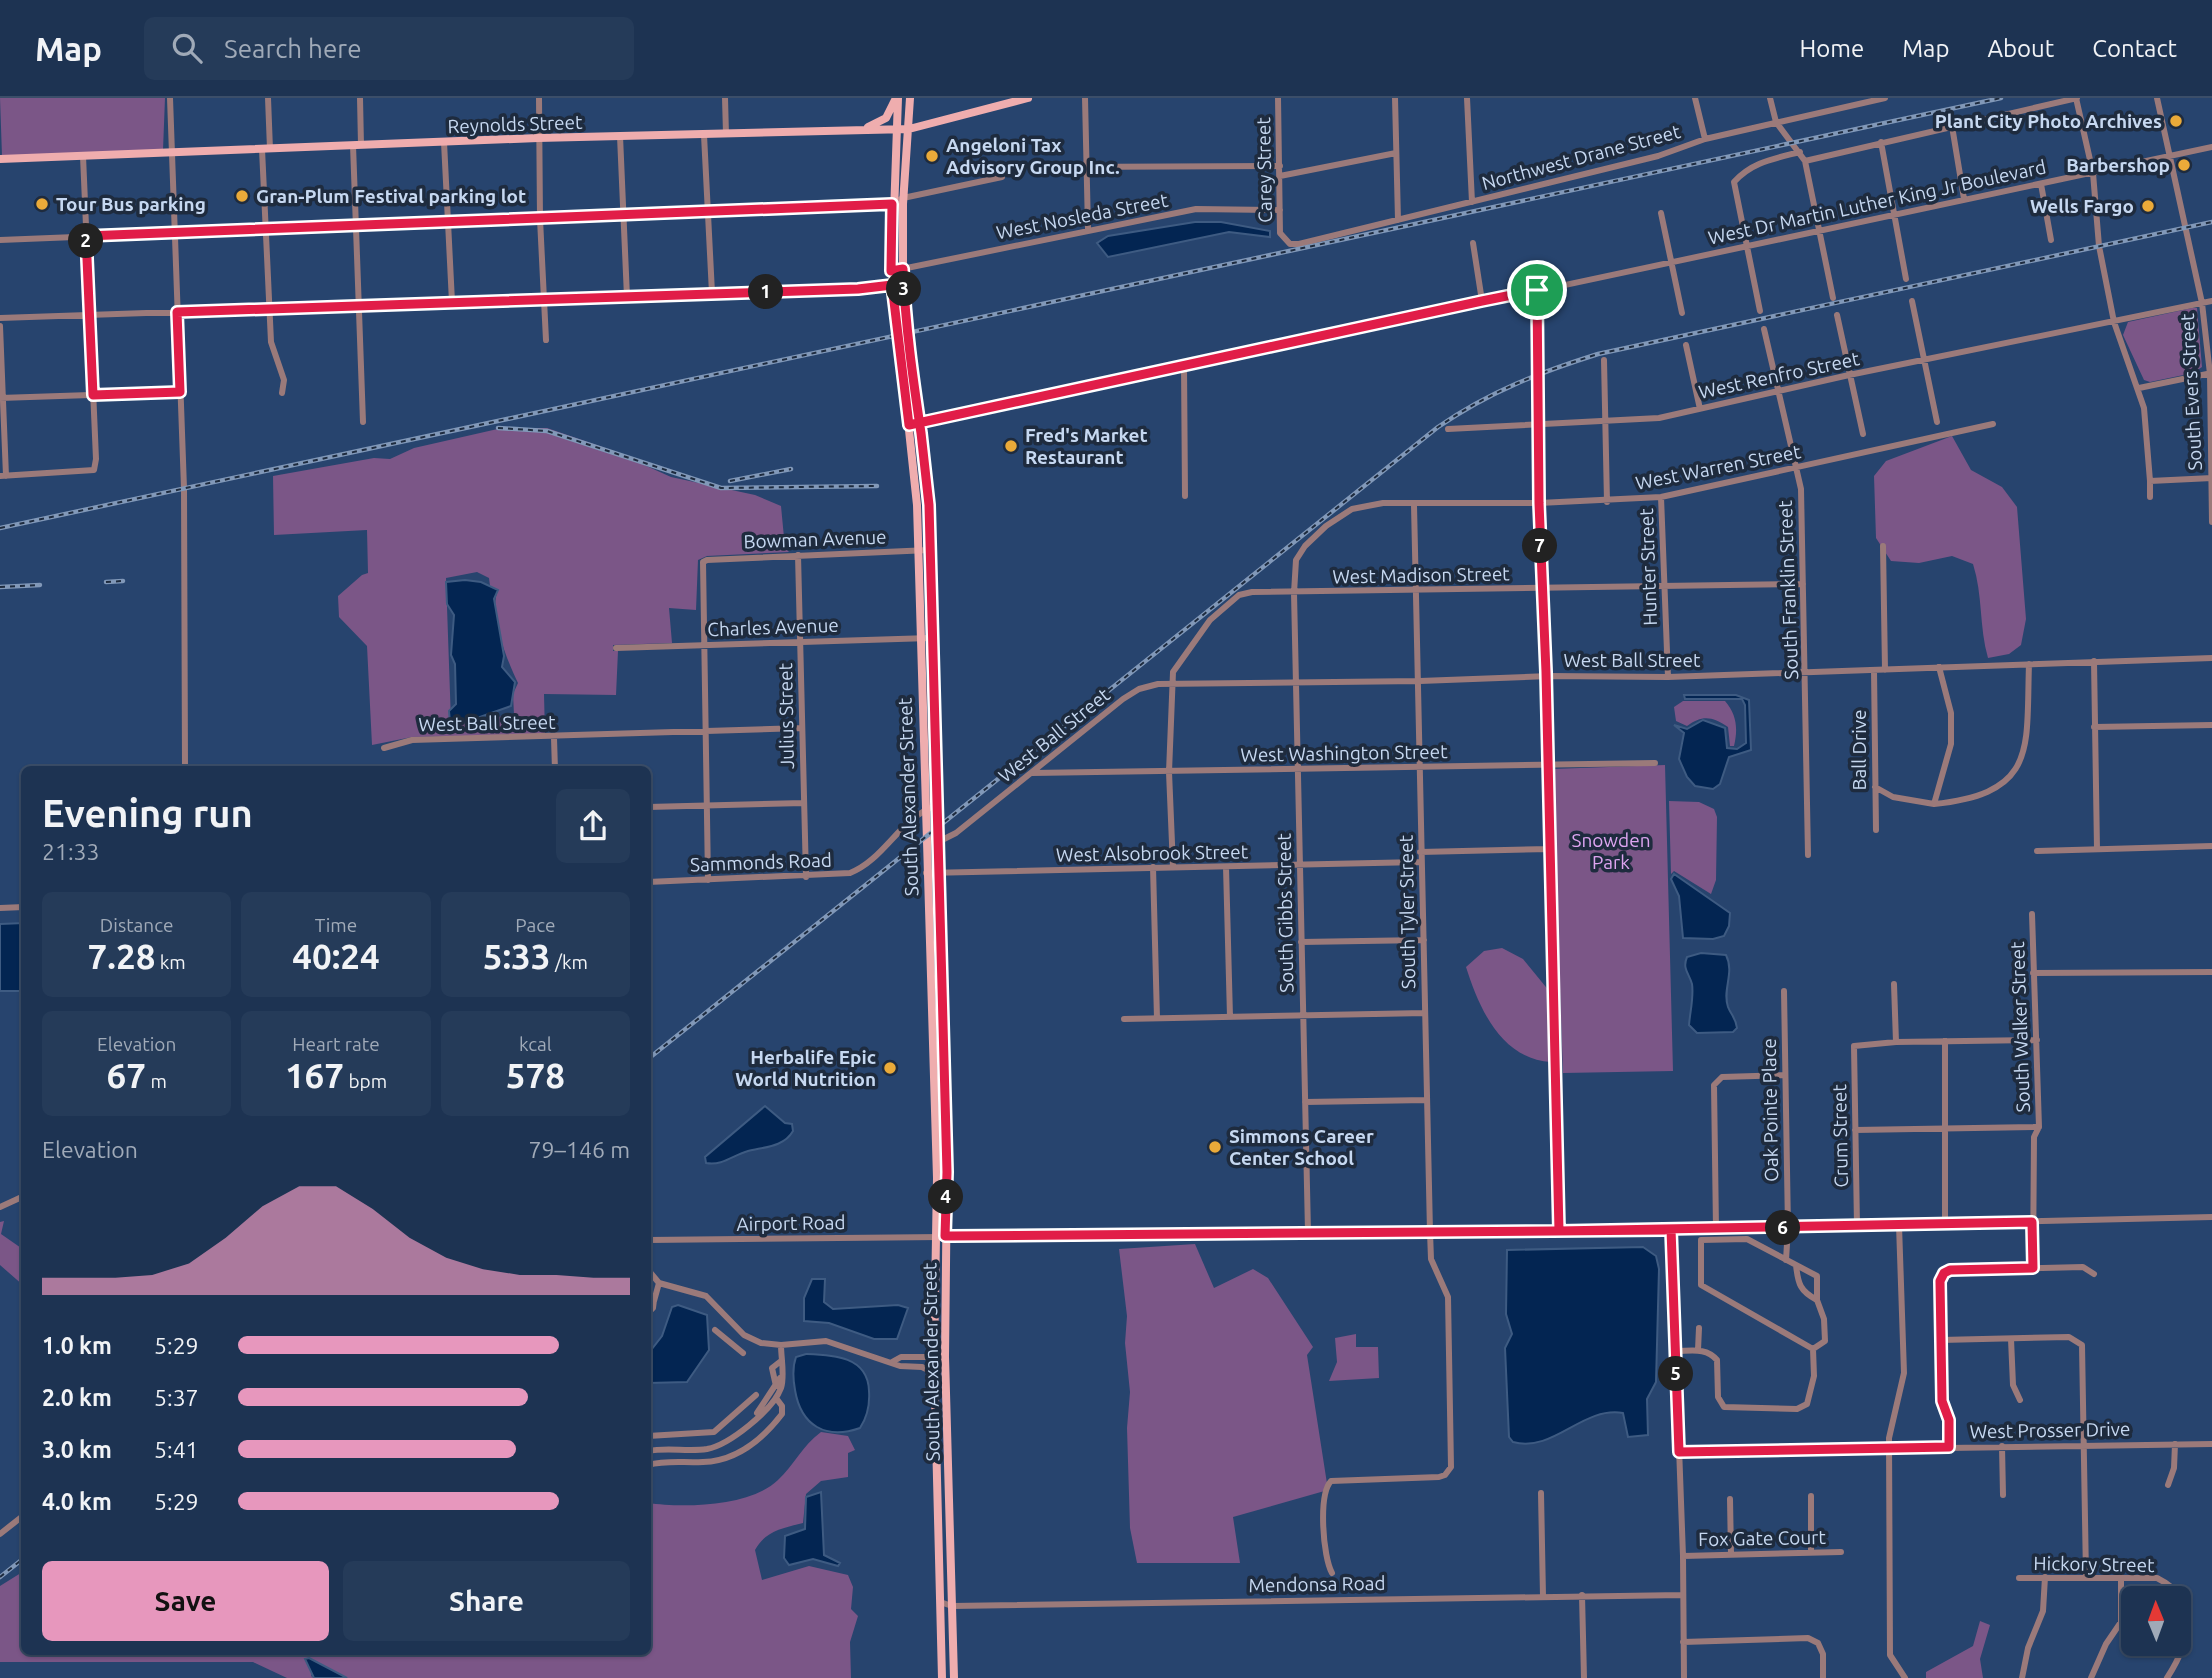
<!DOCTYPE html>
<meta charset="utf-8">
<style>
:root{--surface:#1d3352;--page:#253b59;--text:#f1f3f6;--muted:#a0aab8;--line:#3b4e69;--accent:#e797bd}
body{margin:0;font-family:Ubuntu,sans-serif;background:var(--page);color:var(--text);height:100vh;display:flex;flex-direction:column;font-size:26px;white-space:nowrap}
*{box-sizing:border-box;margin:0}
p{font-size:23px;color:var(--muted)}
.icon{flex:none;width:38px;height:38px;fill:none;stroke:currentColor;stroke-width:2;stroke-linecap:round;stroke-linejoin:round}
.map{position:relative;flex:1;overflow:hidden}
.drawer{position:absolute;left:21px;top:668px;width:630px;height:889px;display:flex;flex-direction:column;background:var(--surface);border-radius:10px;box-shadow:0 2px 5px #0004,0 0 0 2px var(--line)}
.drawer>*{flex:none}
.needle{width:46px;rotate:359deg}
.controls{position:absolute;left:2121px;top:1488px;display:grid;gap:14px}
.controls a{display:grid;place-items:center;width:70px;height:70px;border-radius:10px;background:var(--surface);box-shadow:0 2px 5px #0004,0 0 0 2px var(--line);font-size:35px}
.pin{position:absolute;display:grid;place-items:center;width:60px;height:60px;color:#fff;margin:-30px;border:4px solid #fff;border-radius:50%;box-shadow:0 2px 7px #0007}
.km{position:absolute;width:35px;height:35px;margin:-18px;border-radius:50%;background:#222;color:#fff;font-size:19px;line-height:35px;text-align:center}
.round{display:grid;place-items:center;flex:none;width:74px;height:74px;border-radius:10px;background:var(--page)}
.head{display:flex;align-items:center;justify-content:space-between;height:119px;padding:0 21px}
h1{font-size:38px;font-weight:700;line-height:52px}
.figures{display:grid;grid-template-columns:repeat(3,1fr);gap:10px;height:119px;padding:7px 21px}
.figures div{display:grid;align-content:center;border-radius:10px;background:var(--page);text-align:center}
.figures b{font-size:35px;font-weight:700}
.figures small{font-size:19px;font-weight:400}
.figures p{font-size:19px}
.chart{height:196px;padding:14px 21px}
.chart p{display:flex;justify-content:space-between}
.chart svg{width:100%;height:126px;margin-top:7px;fill:var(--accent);opacity:.7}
.action{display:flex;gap:14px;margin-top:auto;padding:14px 21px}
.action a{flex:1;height:80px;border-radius:10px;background:var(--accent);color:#111;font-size:28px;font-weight:700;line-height:80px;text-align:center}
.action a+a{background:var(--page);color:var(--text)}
ul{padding:0 21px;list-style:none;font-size:23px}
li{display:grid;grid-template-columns:112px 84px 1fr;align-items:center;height:52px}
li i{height:18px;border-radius:9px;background:var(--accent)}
header{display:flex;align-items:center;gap:42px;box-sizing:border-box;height:98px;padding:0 35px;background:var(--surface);border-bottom:2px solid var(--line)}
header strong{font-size:33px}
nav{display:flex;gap:38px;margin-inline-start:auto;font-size:24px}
.search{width:490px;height:63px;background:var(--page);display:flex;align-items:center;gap:18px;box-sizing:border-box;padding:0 24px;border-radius:10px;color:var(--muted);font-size:26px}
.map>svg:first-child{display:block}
</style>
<header>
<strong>Map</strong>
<div class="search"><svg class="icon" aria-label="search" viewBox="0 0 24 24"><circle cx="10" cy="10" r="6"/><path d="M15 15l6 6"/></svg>Search here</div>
<nav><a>Home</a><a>Map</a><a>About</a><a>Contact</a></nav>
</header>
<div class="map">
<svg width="2212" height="1580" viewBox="0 0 2212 1580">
<rect width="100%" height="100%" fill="#27446e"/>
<path fill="#7b5687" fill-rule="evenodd" d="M 0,0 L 165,0 L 163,52 L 2,58 Z
M 2192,210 L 2197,210 L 2202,269 L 2193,275 L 2150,284 L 2144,282 L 2123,237 L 2128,224 Z
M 502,330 L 547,330 L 611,352 L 671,379 L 755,397 L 781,408 L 785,450 L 789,454 L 707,458 L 698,462 L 696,512 L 669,510 L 672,545 L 613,547 L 613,553 L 618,553 L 616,597 L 544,596 L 545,637 L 412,639 L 372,647 L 367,548 L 339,519 L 338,498 L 362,477 L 368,475 L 367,432 L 274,437 L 273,378 L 374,360 L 390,361 L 414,350 ZM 477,474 L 489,480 L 490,488 L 498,492 C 488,516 507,562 518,585 L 513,596 L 514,617 L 451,624 L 446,480 Z
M 1952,338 L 1971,372 L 2002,389 L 2017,409 L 2026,521 L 2021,547 L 2009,556 L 1988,560 C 1979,529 1983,497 1973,466 L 1952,458 L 1919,465 L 1891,463 L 1876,440 L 1874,378 L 1886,363 Z
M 1683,603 L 1725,603 C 1737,617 1738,631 1734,648 L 1730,648 L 1728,629 C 1712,618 1702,617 1687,628 L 1676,623 L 1674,609 Z
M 1665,667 L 1673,973 L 1563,975 L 1552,671 Z
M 1669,703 L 1699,704 L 1714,711 L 1717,719 L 1716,782 L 1711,796 L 1674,773 L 1671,776 Z
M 1502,850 L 1523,861 L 1550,894 L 1551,964 C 1501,961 1479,910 1466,869 L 1484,853 Z
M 4,1123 L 1,1136 L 24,1152 L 24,1188 L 0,1167 L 0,1124 Z
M 1195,1146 L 1214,1190 L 1253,1171 L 1268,1180 L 1313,1249 L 1307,1257 L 1328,1392 L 1233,1419 L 1240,1465 L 1137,1465 L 1130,1430 L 1127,1330 L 1130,1294 L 1125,1245 L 1127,1218 L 1119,1151 Z
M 1356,1236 L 1356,1249 L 1378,1249 L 1379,1280 L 1329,1283 L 1337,1264 L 1335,1240 Z
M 821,1334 L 848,1338 L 855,1352 L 848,1355 L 848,1379 L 821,1383 L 806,1396 L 803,1425 C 783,1430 765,1433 755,1452 L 762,1482 L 809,1468 L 848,1477 L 853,1489 L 851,1511 L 858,1518 L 850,1544 L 851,1580 L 347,1580 L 316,1565 L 311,1578 L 314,1580 L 287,1580 L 253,1564 L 0,1564 L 0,1488 L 24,1473 L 24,1554 L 648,1554 L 648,1405 C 683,1410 750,1409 778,1382 C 794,1367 802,1348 821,1334 Z
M 1980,1523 L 1990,1527 L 1980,1561 L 1983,1580 L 1926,1580 L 1926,1574 L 1973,1548 Z"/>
<path fill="#032552" stroke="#3e5b82" stroke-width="2" d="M 1195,124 L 1221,124 L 1270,133 L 1270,139 L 1229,134 L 1108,159 L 1097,145 L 1108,138 Z
M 465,482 L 481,484 L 498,492 L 494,501 L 504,558 L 502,569 L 515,584 L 511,608 L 463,625 L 450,624 L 449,613 L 456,606 L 455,566 L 451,557 L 454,517 L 447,506 L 446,484 Z
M 1684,597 L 1736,597 L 1749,602 L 1751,652 L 1729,659 L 1720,686 L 1713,691 L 1695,688 L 1687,679 L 1679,661 L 1684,635 L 1674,627 L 1687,631 L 1703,622 L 1725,630 L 1727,650 L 1737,651 L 1746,645 L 1745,607 L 1742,601 L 1685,601 Z
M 1674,776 L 1730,815 L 1729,828 L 1724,838 L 1713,841 L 1683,840 L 1679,798 L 1671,781 Z
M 24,825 L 24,893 L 0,893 L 0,826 Z
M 1701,855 L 1726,857 C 1735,875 1722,891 1728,909 C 1731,917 1736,920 1737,930 L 1733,934 L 1697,935 L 1689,927 C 1690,914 1694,899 1692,886 C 1689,875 1682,871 1687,859 Z
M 765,1008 L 785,1025 L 792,1026 L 793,1033 C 784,1049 764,1049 748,1053 C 733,1057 723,1068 706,1065 L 705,1059 Z
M 1643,1149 L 1656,1158 L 1659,1171 L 1656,1284 L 1647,1301 L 1648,1337 L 1628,1339 L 1623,1315 C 1582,1308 1554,1355 1513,1344 L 1509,1339 L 1505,1250 L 1512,1236 L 1506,1216 L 1507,1152 Z
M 812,1181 L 825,1181 L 824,1204 L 833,1211 L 898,1207 L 908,1210 L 897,1241 L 874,1241 L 829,1225 L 804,1223 L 804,1200 Z
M 678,1207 L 707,1217 L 709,1252 L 687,1284 L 648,1285 L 648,1256 L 662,1238 L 672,1209 Z
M 806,1256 C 833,1257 868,1258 869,1293 C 870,1307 868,1318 860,1330 C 826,1342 801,1328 795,1292 C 793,1281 792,1270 796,1259 Z
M 821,1394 L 824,1457 L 840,1465 L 838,1468 L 813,1461 L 789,1467 L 784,1460 L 785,1438 L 805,1431 L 806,1399 Z
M 309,1560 L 347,1580 L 314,1580 L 305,1561 Z"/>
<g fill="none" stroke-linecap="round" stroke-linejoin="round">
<path stroke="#9b7a7a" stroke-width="6" d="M 170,0 L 184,390 L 185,672
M 268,0 L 270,51
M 360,0 L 361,47
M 539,0 L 540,121 L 546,242
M 725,0 L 726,36
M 1085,0 L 1088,131
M 1278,0 L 1280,135 L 1290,146 L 1299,146 L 1658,58 L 1705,41 L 1885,0
M 1395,0 L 1398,122
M 1467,0 L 1472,104
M 1695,0 L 1705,41
M 1770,0 L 1776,24 L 1805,63 L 1833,200
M 2076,0 L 2093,75 L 2099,148 L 2114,224 L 2144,310 L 2150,383 L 2212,380
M 2157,0 L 2202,205 L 2210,276 L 2212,424
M 1952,28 L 1964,101
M 704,37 L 712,195
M 620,38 L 627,199
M 444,44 L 452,204
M 1881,44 L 1906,181
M 353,47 L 363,324
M 262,51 L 271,244 L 284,282 L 282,295
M 1805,63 L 2077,0
M 1063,69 L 1280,68
M 1280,78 L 1396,55
M 2041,86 L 2051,142
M 1661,115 L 1682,215
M 0,142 L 892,106 L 903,100 L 1002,79
M 1473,145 L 1482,203
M 892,173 L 1196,111 L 1280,112
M 1537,192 L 1539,405 L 1546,574 L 1559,1133
M 1912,203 L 1937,324
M 1760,213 L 1734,84 C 1752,64 1773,61 1800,54
M 1837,217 L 1863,336
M 0,220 L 858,191 L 903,186
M 0,228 L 6,378
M 1764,231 L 1801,391 L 1808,757
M 1686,247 L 1700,311
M 1604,262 L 1607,404
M 1184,267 L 1185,398
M 2139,290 L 2212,275
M 0,300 L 180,294
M 909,327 L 2212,49
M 1448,331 L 1659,320 L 1849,277 L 2212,203
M 0,378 L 94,372 L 96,361 L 83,58
M 1661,399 L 1668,579
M 2150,399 L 2150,383
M 1883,448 L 1885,572
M 798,457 L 806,779
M 616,550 L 930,540
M 2094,563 L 2097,751
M 1874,572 L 1876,732
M 2094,629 L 2212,627
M 554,640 L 555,672
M 384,650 L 412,642 L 802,630
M 1032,675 L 1655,665
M 1875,689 L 1893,699 L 1934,706 L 1951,646 L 1951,615 L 1939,569
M 1934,706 C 2038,695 2026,651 2029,566
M 648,709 L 804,705
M 936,745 L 956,735 L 1123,601 L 1139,591 L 1158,586 L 1420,583 L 1549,578 L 1668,579 L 2212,560
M 2037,753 L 2212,748
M 1420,754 L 1550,751
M 1153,769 L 1157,920
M 1173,769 L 1169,674 L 1173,574 L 1210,522 L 1239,497 L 1252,494 L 1803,486
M 1226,769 L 1230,919
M 926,775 L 1420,764
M 708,782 L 703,464 L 707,462 L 929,452
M 648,784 L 850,775 C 885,761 899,721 935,708
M 0,810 L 24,809
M 2032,816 L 2039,1029 L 2034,1039 L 2033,1170
M 1301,844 L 1424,842
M 2033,875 L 2212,874
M 1894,886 L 1896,944
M 1784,893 L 1788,1130 L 1786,1162
M 1124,921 L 1425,915
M 1305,1004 L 1427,1002
M 1855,1032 L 2039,1029
M 0,1109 L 24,1098
M 1945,1126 L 1945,943
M 1899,1127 L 1904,1275 L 1889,1340 L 1890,1557 L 1905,1580
M 1857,1128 L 1854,948 L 1896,944 L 2037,942
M 1671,1131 L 1683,1458 L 1684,1580
M 1716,1131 L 1714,987 L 1722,979 L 1784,977
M 1308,1134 L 1294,495 L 1296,462 L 1305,448 L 1326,428 L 1352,411 L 1383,405 L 1539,405 L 1661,399 L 1993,326
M 648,1142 L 1716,1131 L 2212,1119
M 648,1165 L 648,1173
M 1796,1167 C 1798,1186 1800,1193 1817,1202
M 649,1173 L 659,1185 L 706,1198 L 744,1237 L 761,1245 L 781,1247 L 826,1243 L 900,1268 L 922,1269 L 934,1275
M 648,1209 L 654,1203 L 659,1185
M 648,1215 L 653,1210 L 654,1202
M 715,1232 L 743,1255
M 2011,1241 L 2013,1287 L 2020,1302
M 1941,1242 L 2069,1239 L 2082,1247 L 2086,1478
M 1698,1252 L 1699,1230
M 1676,1253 C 1691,1253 1706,1249 1717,1262 L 1718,1299 L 1724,1309 L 1797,1311 L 1807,1306 L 1814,1278 L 1813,1251 L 1825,1243 L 1824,1221 L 1817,1202 L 1817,1178 L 1747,1141 L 1701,1142 L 1701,1187 L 1813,1251
M 892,1264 L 901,1259 L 945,1259
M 776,1288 L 772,1270 L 781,1263
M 757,1315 L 780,1280
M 648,1338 L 714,1334 L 756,1297
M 2002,1348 L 2003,1397
M 1949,1349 L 1949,1322 L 1942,1303 L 1940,1183 L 1944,1175 L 1956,1172 L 2083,1169 L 2094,1176
M 648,1353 C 668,1349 687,1354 707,1351 C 729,1347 773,1312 781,1290 C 785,1278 781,1260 781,1247
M 1679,1354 L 2212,1346
M 648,1367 C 667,1362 683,1365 703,1364 C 737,1363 762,1342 782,1316 L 782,1308 L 776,1300
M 2168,1387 L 2174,1370 L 2175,1346
M 1541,1395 L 1543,1498
M 1811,1398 L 1811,1454
M 1730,1401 L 1731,1456
M 0,1436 L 24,1417
M 1683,1458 L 1841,1454
M 1332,1475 C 1323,1459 1318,1397 1331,1383 L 1439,1379 L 1445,1377 L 1451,1369 L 1448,1199 L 1431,1161 L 1430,1134 L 1414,407
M 2019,1480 L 2157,1480 C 2203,1503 2189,1546 2167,1580
M 1582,1497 L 1584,1580
M 940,1504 L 952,1508 L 1682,1497
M 1683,1544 L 1808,1540 L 1818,1545 L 1823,1556 L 1823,1580
M 2022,1580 L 2028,1550 L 2043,1513 L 2045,1479
M 2091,1580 L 2106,1546 L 2121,1524 L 2121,1479"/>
<path stroke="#efadae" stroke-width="8" d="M 898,0 L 892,173 L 917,407 L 937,1080 L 934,1260 L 942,1580
M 910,0 L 903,106 L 903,171 L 929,406 L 947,1074 L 945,1259 L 954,1580
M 868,29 L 886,20 L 896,0
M 0,61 L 538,40 L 909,31 L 1028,0"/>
<defs>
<path id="rail" d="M 498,330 L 547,333 L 721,390 L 877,388
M 730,383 L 791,371
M 0,430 L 2001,0
M 106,484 L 123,483
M 0,489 L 40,487
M 648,961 L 1438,329 C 1491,293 1538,275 1598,256 L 2212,124
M 0,1479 L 24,1460"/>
</defs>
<use href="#rail" stroke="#8198b8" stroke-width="4.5"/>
<use href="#rail" stroke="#1e2b3e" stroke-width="2" stroke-dasharray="5" stroke-linecap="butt"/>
</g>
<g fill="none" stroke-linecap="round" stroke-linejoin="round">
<defs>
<path id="route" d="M 1537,192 L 1482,203 L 955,317 L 909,327 L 892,187 L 858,191 L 177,214 L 180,294 L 93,297 L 86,138 L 892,106 L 891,173 L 903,171 C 905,226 913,281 921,335 L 929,407 L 947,1074 L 945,1138 C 1185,1136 1425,1133 1664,1132 L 1671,1131 L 1679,1354 L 1949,1349 L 1949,1322 L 1942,1303 L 1940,1183 L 1944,1175 L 1950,1172 L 2033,1170 L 2032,1124 L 1559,1133 L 1546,574 L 1539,405 L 1537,192"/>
</defs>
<use href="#route" stroke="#fff" stroke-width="14"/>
<use href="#route" stroke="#e11d48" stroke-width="9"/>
</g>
<g fill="#eaaa39" stroke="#1e2b3e" stroke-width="2.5">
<circle cx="2176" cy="23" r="7"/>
<circle cx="932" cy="58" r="7"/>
<circle cx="2184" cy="67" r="7"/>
<circle cx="242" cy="98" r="7"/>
<circle cx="42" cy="106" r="7"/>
<circle cx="2148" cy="108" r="7"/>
<circle cx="1011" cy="348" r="7"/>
<circle cx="890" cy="970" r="7"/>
<circle cx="1215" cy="1049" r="7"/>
</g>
<g text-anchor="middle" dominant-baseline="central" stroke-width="7" stroke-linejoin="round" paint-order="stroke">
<g font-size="19" font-weight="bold" fill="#c6d8f1" stroke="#1e2b3e" text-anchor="start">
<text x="2162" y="23" text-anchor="end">Plant City Photo Archives</text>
<text x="946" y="47">Angeloni Tax<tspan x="946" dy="22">Advisory Group Inc.</tspan></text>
<text x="2170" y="67" text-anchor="end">Barbershop</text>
<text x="256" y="98">Gran-Plum Festival parking lot</text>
<text x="56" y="106">Tour Bus parking</text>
<text x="2134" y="108" text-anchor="end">Wells Fargo</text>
<text x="1025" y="337">Fred's Market<tspan x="1025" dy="22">Restaurant</tspan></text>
<text x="876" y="959" text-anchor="end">Herbalife Epic<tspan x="876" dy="22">World Nutrition</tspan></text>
<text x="1229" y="1038">Simmons Career<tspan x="1229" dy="22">Center School</tspan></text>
</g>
<g font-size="19" fill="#c6d8f1" stroke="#1e2b3e">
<text transform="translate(515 26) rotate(-2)">Reynolds Street</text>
<text transform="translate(1581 59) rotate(-15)">Northwest Drane Street</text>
<text transform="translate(1264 72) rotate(-91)">Carey Street</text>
<text transform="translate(1877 104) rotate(-12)">West Dr Martin Luther King Jr Boulevard</text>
<text transform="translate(1082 118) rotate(-11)">West Nosleda Street</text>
<text transform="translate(1779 277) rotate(-12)">West Renfro Street</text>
<text transform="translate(2191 294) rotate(-93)">South Evers Street</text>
<text transform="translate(1718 369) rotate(-11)">West Warren Street</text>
<text transform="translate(815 441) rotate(-2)">Bowman Avenue</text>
<text transform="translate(1648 469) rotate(-92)">Hunter Street</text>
<text transform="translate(1421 477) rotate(-1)">West Madison Street</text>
<text transform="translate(1788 492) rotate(-92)">South Franklin Street</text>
<text transform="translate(773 529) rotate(-2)">Charles Avenue</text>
<text x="1632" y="562">West Ball Street</text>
<text transform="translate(786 618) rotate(-91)">Julius Street</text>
<text transform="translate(487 625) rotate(-1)">West Ball Street</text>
<text transform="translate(1054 637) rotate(-39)">West Ball Street</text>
<text transform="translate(1859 652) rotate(-90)">Ball Drive</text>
<text transform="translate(1344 655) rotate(-1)">West Washington Street</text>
<text transform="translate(908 699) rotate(-92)">South Alexander Street</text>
<text transform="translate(1152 755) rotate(-1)">West Alsobrook Street</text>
<text transform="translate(761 764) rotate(-2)">Sammonds Road</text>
<text transform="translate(1407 814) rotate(-91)">South Tyler Street</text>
<text transform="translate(1285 815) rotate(-91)">South Gibbs Street</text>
<text transform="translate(2020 929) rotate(-92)">South Walker Street</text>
<text transform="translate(1770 1012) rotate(-91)">Oak Pointe Place</text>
<text transform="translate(1840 1038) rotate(-91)">Crum Street</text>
<text transform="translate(791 1125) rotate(-1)">Airport Road</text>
<text transform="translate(931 1264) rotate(-91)">South Alexander Street</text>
<text transform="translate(2050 1332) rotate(-1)">West Prosser Drive</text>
<text transform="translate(1762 1440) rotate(-1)">Fox Gate Court</text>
<text transform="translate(2094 1466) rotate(1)">Hickory Street</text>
<text transform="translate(1317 1486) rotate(-1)">Mendonsa Road</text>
</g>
<g font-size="19" fill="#dea5f1" stroke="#1e2b3e">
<text x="1611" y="742">Snowden<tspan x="1611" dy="22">Park</tspan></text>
</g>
</g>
</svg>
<div class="controls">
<a><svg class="needle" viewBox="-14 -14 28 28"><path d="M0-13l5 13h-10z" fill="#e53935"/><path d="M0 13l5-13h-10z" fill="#a0aab8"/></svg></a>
</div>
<div class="pin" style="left:1537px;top:192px;background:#1e9e55"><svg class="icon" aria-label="arrive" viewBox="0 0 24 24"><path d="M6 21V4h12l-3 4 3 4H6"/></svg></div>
<b class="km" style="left:766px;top:194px">1</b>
<b class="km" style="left:86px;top:143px">2</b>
<b class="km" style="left:904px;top:191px">3</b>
<b class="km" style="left:946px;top:1099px">4</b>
<b class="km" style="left:1676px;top:1276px">5</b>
<b class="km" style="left:1783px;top:1130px">6</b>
<b class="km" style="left:1540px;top:448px">7</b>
<section class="drawer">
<div class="head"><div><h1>Evening run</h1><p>21:33</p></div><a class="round"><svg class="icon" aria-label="share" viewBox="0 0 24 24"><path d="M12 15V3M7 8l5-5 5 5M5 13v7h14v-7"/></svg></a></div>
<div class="figures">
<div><p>Distance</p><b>7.28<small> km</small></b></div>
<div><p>Time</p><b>40:24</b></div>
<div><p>Pace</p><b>5:33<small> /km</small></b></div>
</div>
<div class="figures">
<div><p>Elevation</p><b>67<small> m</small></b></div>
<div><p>Heart rate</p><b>167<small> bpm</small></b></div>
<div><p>kcal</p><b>578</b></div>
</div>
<div class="chart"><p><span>Elevation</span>79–146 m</p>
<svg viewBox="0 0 160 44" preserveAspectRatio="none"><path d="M0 44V38L10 38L20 38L30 37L40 33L50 24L60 13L70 6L80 6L90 14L100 24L110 31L120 35L130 37L140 37L150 38L160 38V44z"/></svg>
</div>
<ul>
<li><b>1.0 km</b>5:29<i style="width:82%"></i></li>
<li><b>2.0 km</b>5:37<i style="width:74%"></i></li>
<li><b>3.0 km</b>5:41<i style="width:71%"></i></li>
<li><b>4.0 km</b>5:29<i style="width:82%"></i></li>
</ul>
<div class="action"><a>Save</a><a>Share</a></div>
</section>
</div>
